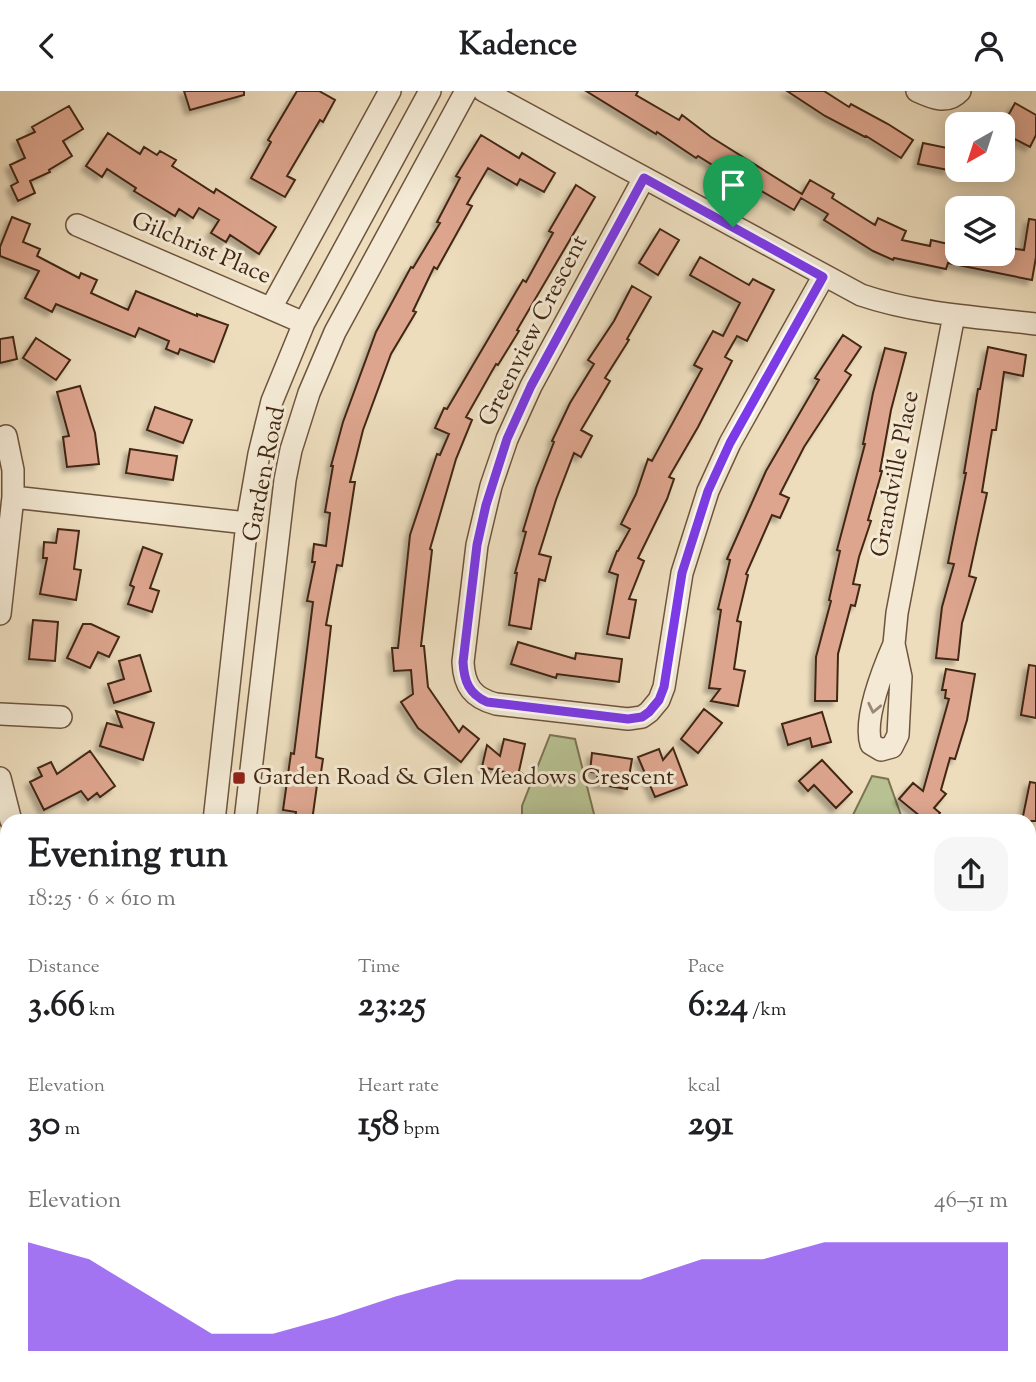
<!DOCTYPE html>
<meta charset="utf-8">
<style>
:root{--surface:#fff;--page:#f6f6f6;--text:#202124;--muted:#757577;--accent:#7c3aed}
body{margin:0;font-family:"Sorts Mill Goudy",serif;background:var(--page);color:var(--text);height:100vh;display:flex;flex-direction:column;font-size:26px;white-space:nowrap}
*{box-sizing:border-box;margin:0}
p{font-size:23px;color:var(--muted)}
.icon{flex:none;width:38px;height:38px;fill:none;stroke:currentColor;stroke-width:2;stroke-linecap:round;stroke-linejoin:round}
.map{position:relative;flex:1;overflow:hidden}
.drawer{position:absolute;left:0px;top:723px;width:1036px;height:569px;display:flex;flex-direction:column;background:var(--surface);border-radius:21px 21px 0 0;box-shadow:0 4px 18px #0003}
.drawer>*{flex:none}
.needle{width:46px;rotate:219deg}
.controls{position:absolute;left:945px;top:21px;display:grid;gap:14px}
.controls a{display:grid;place-items:center;width:70px;height:70px;border-radius:14px;background:var(--surface);box-shadow:0 4px 18px #0003;font-size:35px}
.pin{position:absolute;display:grid;place-items:center;width:60px;height:60px;color:#fff;margin:-72px -30px;border-radius:50% 50% 50% 0;rotate:-45deg;box-shadow:0 0 7px #0007}
.pin .icon{rotate:45deg}
.round{display:grid;place-items:center;flex:none;width:74px;height:74px;border-radius:21px;background:var(--page)}
.summary{display:flex;align-items:center;justify-content:space-between;height:119px;padding:0 28px}
h1{font-size:38px;font-weight:700;line-height:52px}
.metrics{display:grid;grid-template-columns:repeat(3,1fr);gap:10px;height:119px;padding:7px 28px}
.metrics div{display:grid;align-content:center}
.metrics b{font-size:35px;font-weight:700}
.metrics small{font-size:19px;font-weight:400}
.metrics p{font-size:19px}
.chart{height:196px;padding:14px 28px}
.chart p{display:flex;justify-content:space-between}
.chart svg{width:100%;height:126px;margin-top:7px;fill:var(--accent);opacity:.7}
header{display:flex;justify-content:space-between;align-items:center;height:91px;padding:0 28px;background:var(--surface);font-size:32px;font-weight:700}
.map>svg:first-child{display:block}
</style>
<header><svg class="icon" aria-label="back" viewBox="0 0 24 24"><path d="M15 5l-7 7 7 7"/></svg>Kadence<svg class="icon" aria-label="person" viewBox="0 0 24 24"><circle cx="12" cy="8" r="4"/><path d="M4 21q1-7 8-7t8 7"/></svg></header>
<div class="map">
<svg width="1036" height="1291" viewBox="0 0 1036 1291">
<defs>
<filter id="shadow"><feDropShadow dx="-4.5" dy="4.5" stdDeviation="2" flood-color="#0004"/></filter>
</defs>
<rect width="100%" height="100%" fill="#edddbd"/>
<filter id="stains"><feTurbulence type="fractalNoise" baseFrequency=".00286" numOctaves="4"/><feColorMatrix values="0 0 0 0 .2 0 0 0 0 .09 0 0 0 0 .02 0 0 0 .5 -.17"/></filter>
<radialGradient id="worn" r=".72"><stop offset=".6" stop-color="#630" stop-opacity="0"/><stop offset="1" stop-color="#630" stop-opacity=".3"/></radialGradient>
<path fill="#b7c192" stroke="#7c7452" stroke-width="2" d="M 550,644 L 575,648 L 594,723 L 592,730 L 522,730 L 522,715 Z
M 872,685 L 888,688 L 903,730 L 850,730 Z"/>
<path fill="#dda58e" stroke="#422713" stroke-width="2" filter="url(#shadow)" d="M 184,0 L 244,0 L 244,4 L 190,19 Z
M 297,0 L 319,0 L 335,9 L 323,31 L 320,29 L 287,85 L 295,89 L 285,106 L 251,87 L 271,51 L 268,49 Z
M 586,0 L 638,0 L 636,4 L 679,29 L 682,24 L 711,46 L 802,103 L 810,89 L 834,103 L 832,107 L 875,134 L 878,127 L 906,140 L 902,149 L 930,155 L 931,149 L 957,155 L 957,163 L 1003,163 L 1003,156 L 1024,159 L 1029,128 L 1036,129 L 1036,166 L 1032,189 L 948,172 L 946,178 L 894,167 L 893,169 L 873,160 L 824,129 L 828,123 L 801,107 L 794,119 L 739,87 L 738,90 L 698,65 L 696,67 L 657,41 L 656,43 Z
M 787,0 L 824,0 L 849,16 L 851,13 L 888,33 L 913,49 L 901,67 L 866,45 L 865,46 L 825,25 Z
M 1015,12 L 1036,24 L 1036,44 L 1030,56 L 1003,42 L 1003,34 Z
M 69,15 L 83,38 L 63,50 L 72,65 L 49,79 L 50,81 L 30,90 L 35,102 L 18,110 L 11,95 L 18,91 L 10,74 L 25,67 L 17,49 L 35,41 L 32,36 Z
M 108,42 L 140,63 L 144,56 L 157,64 L 160,60 L 176,69 L 172,75 L 214,102 L 216,98 L 276,136 L 259,163 L 230,144 L 226,151 L 211,142 L 219,129 L 199,117 L 193,127 L 179,118 L 175,125 L 134,100 L 136,97 L 107,78 L 102,86 L 86,75 Z
M 481,44 L 519,67 L 522,62 L 555,82 L 544,101 L 520,88 L 517,94 L 488,77 L 467,113 L 472,115 L 437,178 L 434,176 L 413,220 L 416,221 L 391,263 L 363,339 L 350,391 L 355,391 L 342,475 L 337,474 L 326,534 L 331,535 L 316,666 L 323,668 L 320,688 L 318,687 L 312,730 L 295,730 L 296,721 L 283,719 L 291,662 L 294,663 L 313,511 L 307,510 L 315,471 L 312,471 L 314,453 L 326,455 L 330,422 L 325,421 L 333,375 L 331,375 L 343,331 L 376,241 L 411,176 L 413,177 L 440,132 L 437,131 L 460,87 L 456,85 Z
M 923,52 L 952,58 L 948,79 L 918,73 Z
M 576,94 L 595,106 L 517,239 L 519,240 L 498,274 L 496,273 L 466,326 L 472,329 L 456,368 L 430,458 L 432,459 L 421,555 L 424,555 L 428,596 L 459,641 L 463,635 L 479,648 L 461,671 L 418,637 L 401,611 L 413,603 L 411,579 L 394,580 L 392,557 L 398,557 L 410,444 L 437,363 L 440,364 L 449,343 L 435,337 L 444,317 L 447,318 L 523,189 L 526,191 L 553,142 L 549,140 Z
M 12,126 L 30,133 L 23,151 L 40,158 L 37,165 L 79,187 L 81,182 L 97,189 L 91,202 L 128,219 L 136,200 L 197,225 L 197,223 L 228,234 L 214,271 L 180,258 L 178,263 L 166,258 L 169,250 L 139,237 L 135,246 L 56,213 L 52,221 L 25,207 L 39,180 L 0,165 L 0,156 Z
M 660,138 L 679,149 L 658,184 L 639,172 Z
M 700,166 L 749,194 L 753,188 L 774,199 L 747,250 L 737,245 L 725,266 L 732,270 L 698,336 L 669,386 L 674,388 L 667,408 L 638,467 L 644,470 L 629,508 L 636,509 L 629,547 L 607,543 L 618,484 L 609,481 L 617,460 L 618,460 L 630,438 L 621,433 L 636,403 L 648,368 L 652,370 L 702,278 L 694,274 L 713,240 L 723,245 L 740,212 L 690,184 Z
M 632,195 L 651,206 L 627,248 L 629,249 L 605,287 L 610,290 L 581,339 L 592,345 L 581,366 L 574,362 L 556,409 L 539,463 L 551,466 L 545,490 L 539,488 L 531,538 L 509,534 L 517,482 L 515,482 L 526,441 L 523,440 L 536,397 L 554,351 L 552,350 L 570,312 L 594,273 L 588,269 L 614,230 Z
M 843,244 L 861,256 L 845,280 L 851,284 L 804,356 L 780,403 L 789,407 L 780,427 L 772,424 L 746,483 L 748,484 L 737,530 L 741,531 L 734,578 L 745,580 L 738,615 L 711,610 L 720,598 L 709,597 L 721,519 L 718,518 L 730,469 L 727,468 L 766,380 L 819,289 L 815,287 Z
M 13,246 L 17,268 L 0,272 L 0,248 Z
M 36,247 L 70,269 L 56,289 L 23,267 Z
M 988,256 L 1026,264 L 1023,285 L 1004,281 L 996,339 L 992,339 L 982,401 L 987,402 L 969,485 L 976,487 L 962,532 L 958,569 L 936,567 L 942,516 L 954,473 L 948,472 L 966,382 L 964,382 L 978,298 L 980,298 Z
M 885,257 L 906,262 L 891,319 L 880,380 L 882,380 L 868,429 L 871,430 L 859,466 L 853,493 L 860,494 L 855,515 L 851,514 L 838,563 L 837,610 L 815,610 L 816,566 L 831,510 L 829,509 L 840,460 L 837,459 L 865,353 L 863,353 L 873,302 Z
M 80,295 L 95,342 L 99,373 L 67,376 L 63,346 L 69,345 L 57,301 Z
M 155,316 L 192,329 L 183,352 L 147,339 Z
M 130,358 L 177,365 L 173,389 L 126,382 Z
M 58,438 L 79,440 L 74,478 L 81,479 L 76,509 L 40,503 L 47,467 L 43,467 L 44,451 L 56,452 Z
M 143,456 L 162,463 L 150,497 L 159,500 L 152,521 L 128,513 L 134,496 L 130,494 Z
M 33,529 L 58,531 L 55,570 L 29,568 Z
M 83,533 L 91,533 L 119,546 L 109,566 L 98,561 L 90,577 L 67,567 Z
M 518,551 L 575,568 L 576,562 L 622,568 L 619,591 L 557,583 L 556,587 L 511,573 Z
M 140,564 L 151,600 L 114,612 L 108,593 L 124,588 L 119,570 Z
M 1029,574 L 1036,575 L 1036,627 L 1021,624 Z
M 946,578 L 975,583 L 967,629 L 955,668 L 950,667 L 941,699 L 946,703 L 934,717 L 940,722 L 934,730 L 926,730 L 899,708 L 913,692 L 923,700 L 949,608 L 945,607 L 946,599 L 942,599 Z
M 704,618 L 722,632 L 698,662 L 681,648 Z
M 116,620 L 154,632 L 143,669 L 100,655 L 107,632 L 122,636 Z
M 822,621 L 831,651 L 812,656 L 810,647 L 788,654 L 782,633 Z
M 504,648 L 525,653 L 519,680 L 527,686 L 482,676 L 487,654 L 500,665 Z
M 673,657 L 687,694 L 655,706 L 638,666 L 659,658 L 663,669 Z
M 90,660 L 115,695 L 100,706 L 97,702 L 88,709 L 81,700 L 44,719 L 30,691 L 42,685 L 38,677 L 51,671 L 57,683 Z
M 592,662 L 632,668 L 627,698 L 596,693 L 598,682 L 590,681 Z
M 822,669 L 852,701 L 836,717 L 814,694 L 808,700 L 799,690 Z
M 1030,691 L 1036,692 L 1036,730 L 1022,730 Z"/>
<g fill="none" stroke-linecap="round" stroke-linejoin="round">
<defs>
<path id="minor" d="M 484,0 L 861,204 C 917,223 977,226 1036,233
M 917,0 C 932,7 947,14 960,0
M 644,87 L 531,295 L 507,348 L 491,395 L 477,454 L 463,571 C 464,595 473,607 496,613 L 628,628 L 642,626 L 649,621 L 659,609 L 664,596 L 682,482 L 708,400 L 730,352 L 823,186
M 77,134 L 304,232
M 271,217 L 390,0
M 13,406 L 247,432
M 0,523 L 13,406 L 13,379 L 6,345
M 894,553 C 884,576 863,628 871,653 L 881,659 L 892,656 L 898,644 L 901,586 L 894,553 L 897,522 L 954,224
M 0,623 L 61,626
M 0,687 L 11,730
M 214,730 L 247,432 L 259,363 L 272,310 L 304,232 L 430,0
M 245,730 L 285,389 L 291,359 L 309,302 L 335,241 L 466,0
M 0,955 L 7,923
M 0,1037 L 5,1129 L 0,1165
M 1029,1099 L 1036,1092
M 151,1291 L 152,1284
M 183,1291 L 183,1284
M 388,1291 L 388,1284
M 588,1291 L 588,1284
M 791,1291 L 799,1284"/>
</defs>
<use href="#minor" stroke="#6d543e" stroke-width="24"/>
<use href="#minor" stroke="#f3e9d4" stroke-width="21"/>
</g>
<defs><path id="oneway-chevron" d="M-2-3.5L2.5 0L-2 3.5" fill="none" stroke-width="1.6" stroke-linecap="round" stroke-linejoin="round" transform="scale(1.75)"/></defs>
<use stroke="#9a8874" href="#oneway-chevron" transform="translate(874 617) rotate(102)"/>
<g fill="none" stroke-linecap="round" stroke-linejoin="round">
<defs>
<path id="route" d="M 644,87 L 823,186 L 730,352 L 708,400 L 682,482 L 664,596 L 659,609 L 649,621 L 642,626 L 628,628 L 487,611 C 469,603 464,590 463,571 L 477,454 L 486,414 L 507,348 L 531,295 Z"/>
</defs>
<use href="#route" stroke="#fff" stroke-width="14"/>
<use href="#route" stroke="#7c3aed" stroke-width="9"/>
</g>
<rect fill="#8f2418" stroke="#f3e9d4" stroke-width="2.5" x="232" y="680" width="14" height="14" rx="3.5"/>
<g text-anchor="middle" dominant-baseline="central" stroke-width="6" stroke-linejoin="round" paint-order="stroke">
<g font-size="24" fill="#422713" stroke="#f3e9d4">
<text transform="translate(201 158) rotate(23)">Gilchrist Place</text>
<text transform="translate(534 240) rotate(-63)">Greenview Crescent</text>
<text transform="translate(265 383) rotate(-79)">Garden Road</text>
<text transform="translate(896 383) rotate(-79)">Grandville Place</text>
</g>
<g font-size="24" fill="#422713" stroke="#f3e9d4" text-anchor="start">
<text x="253" y="687">Garden Road &amp; Glen Meadows Crescent</text>
</g>
</g>
<rect width="100%" height="100%" filter="url(#stains)"/>
<rect width="100%" height="100%" fill="url(#worn)"/>
</svg>
<div class="controls">
<a><svg class="needle" viewBox="-14 -14 28 28"><path d="M0-13l5 13h-10z" fill="#e53935"/><path d="M0 13l5-13h-10z" fill="#757577"/></svg></a>
<a><svg class="icon" aria-label="layers" viewBox="0 0 24 24"><path d="M12 4l9 5-9 5-9-5zM3 14l9 5 9-5"/></svg></a>
</div>
<div class="pin" style="left:733px;top:136px;background:#1e9e55"><svg class="icon" aria-label="arrive" viewBox="0 0 24 24"><path d="M6 21V4h12l-3 4 3 4H6"/></svg></div>
<section class="drawer">
<div class="summary"><div><h1>Evening run</h1><p>18:25 · 6 × 610 m</p></div><a class="round"><svg class="icon" aria-label="share" viewBox="0 0 24 24"><path d="M12 15V3M7 8l5-5 5 5M5 13v7h14v-7"/></svg></a></div>
<div class="metrics">
<div><p>Distance</p><b>3.66<small> km</small></b></div>
<div><p>Time</p><b>23:25</b></div>
<div><p>Pace</p><b>6:24<small> /km</small></b></div>
</div>
<div class="metrics">
<div><p>Elevation</p><b>30<small> m</small></b></div>
<div><p>Heart rate</p><b>158<small> bpm</small></b></div>
<div><p>kcal</p><b>291</b></div>
</div>
<div class="chart"><p><span>Elevation</span>46–51 m</p>
<svg viewBox="0 0 160 44" preserveAspectRatio="none"><path d="M0 44V6L10 12L20 25L30 38L40 38L50 32L60 25L70 19L80 19L90 19L100 19L110 12L120 12L130 6L140 6L150 6L160 6V44z"/></svg>
</div>
</section>
</div>
